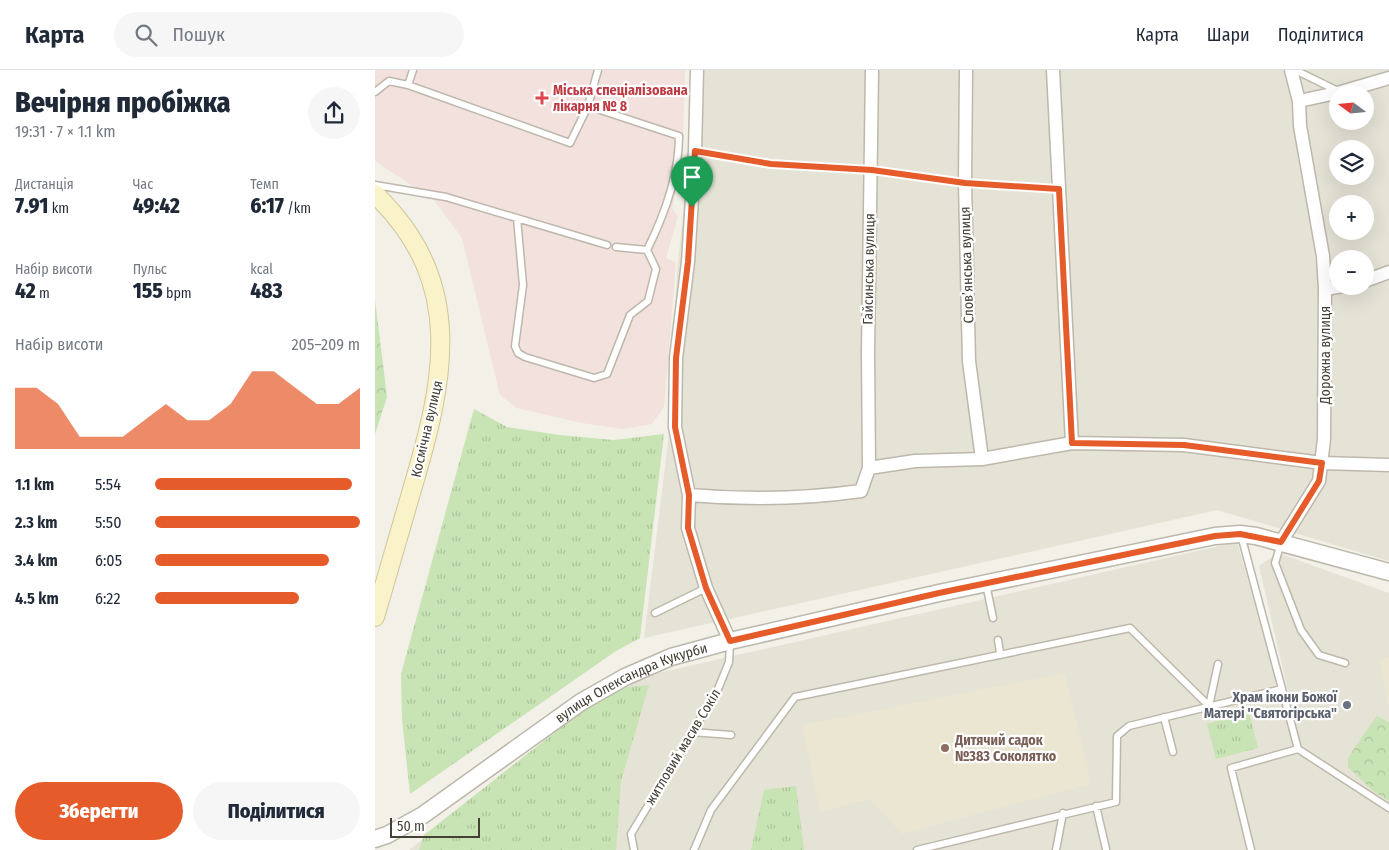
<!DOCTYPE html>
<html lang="uk">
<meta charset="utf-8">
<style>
:root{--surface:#fff;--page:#f6f6f7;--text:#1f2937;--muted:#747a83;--line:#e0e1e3;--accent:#e65b2a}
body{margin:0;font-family:"Fira Sans Condensed",sans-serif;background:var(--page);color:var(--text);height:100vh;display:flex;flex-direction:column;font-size:19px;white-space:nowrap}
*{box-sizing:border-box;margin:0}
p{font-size:16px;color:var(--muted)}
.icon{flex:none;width:28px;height:28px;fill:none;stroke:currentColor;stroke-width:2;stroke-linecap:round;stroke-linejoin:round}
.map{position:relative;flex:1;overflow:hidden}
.drawer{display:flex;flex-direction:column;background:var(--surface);width:375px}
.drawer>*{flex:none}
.needle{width:32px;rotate:286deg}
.fabs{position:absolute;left:954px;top:15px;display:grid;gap:10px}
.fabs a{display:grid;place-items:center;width:45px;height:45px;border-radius:50%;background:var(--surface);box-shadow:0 5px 20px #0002;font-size:25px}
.scale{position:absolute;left:15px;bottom:12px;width:90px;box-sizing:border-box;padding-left:5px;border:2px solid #454137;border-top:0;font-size:14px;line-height:18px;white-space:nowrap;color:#454137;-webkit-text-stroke:4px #fff;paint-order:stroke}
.pin{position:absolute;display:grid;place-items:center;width:42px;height:42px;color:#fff;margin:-51px -21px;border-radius:50% 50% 50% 0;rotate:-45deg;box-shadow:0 0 5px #0007}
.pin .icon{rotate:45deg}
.round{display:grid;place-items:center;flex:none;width:52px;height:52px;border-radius:26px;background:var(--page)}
.overview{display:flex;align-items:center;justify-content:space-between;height:85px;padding:0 15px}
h1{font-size:28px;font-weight:800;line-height:38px}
.stats{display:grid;grid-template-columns:repeat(3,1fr);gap:8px;height:85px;padding:5px 15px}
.stats div{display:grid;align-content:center}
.stats b{font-size:21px;font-weight:800}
.stats small{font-size:14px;font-weight:400}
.stats p{font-size:14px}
.chart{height:140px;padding:10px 15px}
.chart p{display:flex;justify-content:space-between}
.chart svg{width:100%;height:90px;margin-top:5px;fill:var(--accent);opacity:.7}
.primary-button{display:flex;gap:10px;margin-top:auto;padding:10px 15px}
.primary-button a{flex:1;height:58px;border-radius:30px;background:var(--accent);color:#fff;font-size:20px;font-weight:800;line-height:58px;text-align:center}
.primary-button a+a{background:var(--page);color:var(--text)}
ul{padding:0 15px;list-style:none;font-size:16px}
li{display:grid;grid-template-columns:80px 60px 1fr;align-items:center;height:38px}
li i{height:12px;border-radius:6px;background:var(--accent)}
header{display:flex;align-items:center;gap:30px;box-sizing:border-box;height:70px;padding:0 25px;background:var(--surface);border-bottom:1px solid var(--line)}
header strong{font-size:24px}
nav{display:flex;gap:28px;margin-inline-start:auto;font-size:18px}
.search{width:350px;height:45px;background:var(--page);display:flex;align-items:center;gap:12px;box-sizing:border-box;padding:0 18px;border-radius:28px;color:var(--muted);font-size:19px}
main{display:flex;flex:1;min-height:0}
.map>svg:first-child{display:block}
</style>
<header>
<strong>Карта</strong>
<div class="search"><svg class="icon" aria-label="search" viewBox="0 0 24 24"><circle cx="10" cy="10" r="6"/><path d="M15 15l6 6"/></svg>Пошук</div>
<nav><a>Карта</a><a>Шари</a><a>Поділитися</a></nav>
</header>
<main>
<section class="drawer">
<div class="overview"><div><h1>Вечірня пробіжка</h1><p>19:31 · 7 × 1.1 km</p></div><a class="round"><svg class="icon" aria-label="share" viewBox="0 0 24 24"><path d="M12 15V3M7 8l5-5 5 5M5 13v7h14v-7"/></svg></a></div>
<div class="stats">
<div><p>Дистанція</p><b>7.91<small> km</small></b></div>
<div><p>Час</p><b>49:42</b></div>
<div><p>Темп</p><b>6:17<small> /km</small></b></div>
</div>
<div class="stats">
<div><p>Набір висоти</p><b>42<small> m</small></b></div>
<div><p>Пульс</p><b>155<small> bpm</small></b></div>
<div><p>kcal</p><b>483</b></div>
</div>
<div class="chart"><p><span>Набір висоти</span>205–209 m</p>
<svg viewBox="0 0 160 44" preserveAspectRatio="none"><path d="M0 44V14L10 14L20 22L30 38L40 38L50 38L60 30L70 22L80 30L90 30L100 22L110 6L120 6L130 14L140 22L150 22L160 14V44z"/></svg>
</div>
<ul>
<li><b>1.1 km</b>5:54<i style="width:96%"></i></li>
<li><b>2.3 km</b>5:50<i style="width:100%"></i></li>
<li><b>3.4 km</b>6:05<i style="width:85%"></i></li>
<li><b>4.5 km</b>6:22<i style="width:70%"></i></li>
</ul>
<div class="primary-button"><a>Зберегти</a><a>Поділитися</a></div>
</section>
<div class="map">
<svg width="1014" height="780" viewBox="0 0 1014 780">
<defs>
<pattern id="grass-tufts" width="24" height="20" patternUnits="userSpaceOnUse" patternTransform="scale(1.25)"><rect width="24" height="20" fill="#c8e3b4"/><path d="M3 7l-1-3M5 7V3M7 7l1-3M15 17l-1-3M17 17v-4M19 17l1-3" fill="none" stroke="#adc49b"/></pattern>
<pattern id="forest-crowns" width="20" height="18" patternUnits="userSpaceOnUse" patternTransform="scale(1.25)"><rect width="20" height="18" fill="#c8e3b4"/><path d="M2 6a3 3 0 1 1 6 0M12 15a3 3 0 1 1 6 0" fill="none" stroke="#adc49b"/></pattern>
</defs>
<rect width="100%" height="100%" fill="#f2f0e7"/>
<path fill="#e5e2d6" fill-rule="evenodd" d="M 316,0 L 1014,0 L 1014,491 L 842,440 L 269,568 L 294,364 L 302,204 L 312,103 ZM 962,24 L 990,24 L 990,51 L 962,51 ZM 962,79 L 990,79 L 990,106 L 962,106 ZM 962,134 L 990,134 L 990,161 L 962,161 ZM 962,189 L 990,189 L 990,216 L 962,216 Z
M 862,472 L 922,681 L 1014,742 L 1014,780 L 34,780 L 252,610 Z
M 903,483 L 1014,523 L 1014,736 L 926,677 L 884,496 Z"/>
<path fill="#eae6d2" d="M 1014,587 L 1014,638 L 1004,589 Z
M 690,603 L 716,714 L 527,764 L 495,729 L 445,742 L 427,655 Z"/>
<path fill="#f2e1dc" d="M 0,0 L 310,0 L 307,98 L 297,138 L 303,146 L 291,188 L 301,192 L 289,337 L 277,354 L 248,359 L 207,353 L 142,338 L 125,325 L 87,168 L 59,130 L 0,91 Z"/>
<path fill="url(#grass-tufts)" d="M 99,339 L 132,357 L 184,365 L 239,370 L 289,364 L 265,568 L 241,581 L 35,724 L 27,649 L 26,604 Z
M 274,615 L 246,711 L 241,780 L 44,780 L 49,765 L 235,619 Z
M 874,642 L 883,678 L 841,689 L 832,654 Z
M 421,716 L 429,780 L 376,780 L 389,720 Z"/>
<path fill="url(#forest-crowns)" d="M 0,230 L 12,327 L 0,364 Z
M 1002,646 L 1014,652 L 1014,731 L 998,721 L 973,697 C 973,695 973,692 973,689 C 974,686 999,649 1002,646 Z"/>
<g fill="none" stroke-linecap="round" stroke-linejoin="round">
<defs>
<path id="service" d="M 920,0 L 963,21
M 33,15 L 38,0
M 0,22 L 14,11 L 33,15 L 195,73 L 213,36 L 304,66 C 304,104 289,146 272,180 L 241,177
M 213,36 L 223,0
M 320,81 L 396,94 L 497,100 L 590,113 L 684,119
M 0,115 L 71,127 L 232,175
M 142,148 L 148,215 L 140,276 L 143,283 L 150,287 L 219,308 L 232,304 L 255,245 L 273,231 L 281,199 L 272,180
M 866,465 L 923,679 L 1014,738
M 906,473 L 900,493 L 926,560 L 944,585 L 970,593
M 611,514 L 618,548
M 280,543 L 331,518
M 623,570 L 625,583
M 834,636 L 843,594
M 789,647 L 798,682
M 317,662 L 356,665
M 721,736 L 731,779
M 259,780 L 256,764 L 343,619 L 354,592 L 355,573
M 319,780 L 336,740 L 420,627 L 755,558 L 834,636
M 542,780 L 741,732 L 742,666 L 754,656 L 907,619
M 681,780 L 688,743
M 876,780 L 856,698 L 923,679"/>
<path id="minor" d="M 322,0 L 320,81 L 313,192 L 301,288 L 300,357 L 314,425 L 313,458 L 331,518 L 355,571
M 591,0 L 590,113 L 594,291 L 607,389
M 678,0 L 697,373
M 924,31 L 966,22 L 1014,8
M 990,211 L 1014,202
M 950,219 L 968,216
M 494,398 L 493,282 L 497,0
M 314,425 C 372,430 429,429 486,421 L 494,398 L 540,391 L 607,389 L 697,373 L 809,375 L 947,393 L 1014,395
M 906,472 L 944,411 L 949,369 L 950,219 L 948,186 L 925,56 L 924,31 L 916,0"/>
<g id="tertiary">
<path id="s1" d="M 0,769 L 12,765 L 48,745 L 206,632 L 250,607 L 296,587 L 355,571 L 564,523 L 840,466 L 865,464 L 881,466 L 1014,502"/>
</g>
<path id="secondary" d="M 0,124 C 93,214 69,312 36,423 C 24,464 12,505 0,547"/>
</defs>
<use href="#service" stroke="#bdb8ab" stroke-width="9"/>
<use href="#minor" stroke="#bdb8ab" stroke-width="15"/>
<use href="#tertiary" stroke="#bdb8ab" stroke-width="19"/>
<use href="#secondary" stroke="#cec69b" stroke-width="20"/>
<use href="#service" stroke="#fff" stroke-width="6"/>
<use href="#minor" stroke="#fff" stroke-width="12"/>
<use href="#tertiary" stroke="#fff" stroke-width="16"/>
<use href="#secondary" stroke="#faf3ca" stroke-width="18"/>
</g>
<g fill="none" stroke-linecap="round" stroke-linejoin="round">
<defs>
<path id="route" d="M 320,81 L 396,94 L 497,100 L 590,113 L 684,119 L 697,373 L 809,375 L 947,393 L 944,411 L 906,472 L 865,464 L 840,466 L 564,523 L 355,571 L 331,518 L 313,458 L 314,425 L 300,357 L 301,288 L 313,192 Z"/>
</defs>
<use href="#route" stroke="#fff" stroke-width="10"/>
<use href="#route" stroke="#e65b2a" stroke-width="6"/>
</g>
<path fill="#e0444e" stroke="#fff" stroke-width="2" d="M164.5 20.5h5v5h5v5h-5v5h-5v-5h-5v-5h5z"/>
<circle fill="#6b7280" stroke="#fff" stroke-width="2" cx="972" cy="635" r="5"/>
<circle fill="#8d6e63" stroke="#fff" stroke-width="2" cx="570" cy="678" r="5"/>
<g text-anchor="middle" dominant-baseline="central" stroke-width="4.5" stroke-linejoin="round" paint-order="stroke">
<g font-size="14" font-weight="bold" fill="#be3a42" stroke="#fff" text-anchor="start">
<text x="178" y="20">Міська спеціалізована<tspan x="178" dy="16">лікарня № 8</tspan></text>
</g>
<g font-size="14" fill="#454137" stroke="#fff">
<text transform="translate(592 195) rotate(-92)">Словʼянська вулиця</text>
<text transform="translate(494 199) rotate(-89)">Гайсинська вулиця</text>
<text transform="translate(950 285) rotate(-90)">Дорожна вулиця</text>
<text transform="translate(52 359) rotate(-77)">Космічна вулиця</text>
<text stroke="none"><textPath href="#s1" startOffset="302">вулиця Олександра Кукурби</textPath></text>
<text transform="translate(308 677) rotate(-59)">житловий масив Сокіл</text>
</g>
<g font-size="14" font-weight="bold" fill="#5b616d" stroke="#fff" text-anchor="end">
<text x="962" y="627">Храм ікони Божої<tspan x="962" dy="16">Матері "Святогірська"</tspan></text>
</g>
<g font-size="14" font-weight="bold" fill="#785e54" stroke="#fff" text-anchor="start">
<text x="580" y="670">Дитячий садок<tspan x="580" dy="16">№383 Соколятко</tspan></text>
</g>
</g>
</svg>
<div class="fabs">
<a><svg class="needle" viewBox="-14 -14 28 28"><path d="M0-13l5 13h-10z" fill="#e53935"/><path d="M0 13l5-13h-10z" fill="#747a83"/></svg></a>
<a><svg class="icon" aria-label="layers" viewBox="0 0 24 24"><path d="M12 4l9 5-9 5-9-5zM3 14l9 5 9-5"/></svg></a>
<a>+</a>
<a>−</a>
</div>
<div class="scale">50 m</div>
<div class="pin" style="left:317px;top:137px;background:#1e9e55"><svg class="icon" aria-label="arrive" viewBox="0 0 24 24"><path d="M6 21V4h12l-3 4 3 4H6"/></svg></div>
</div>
</main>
